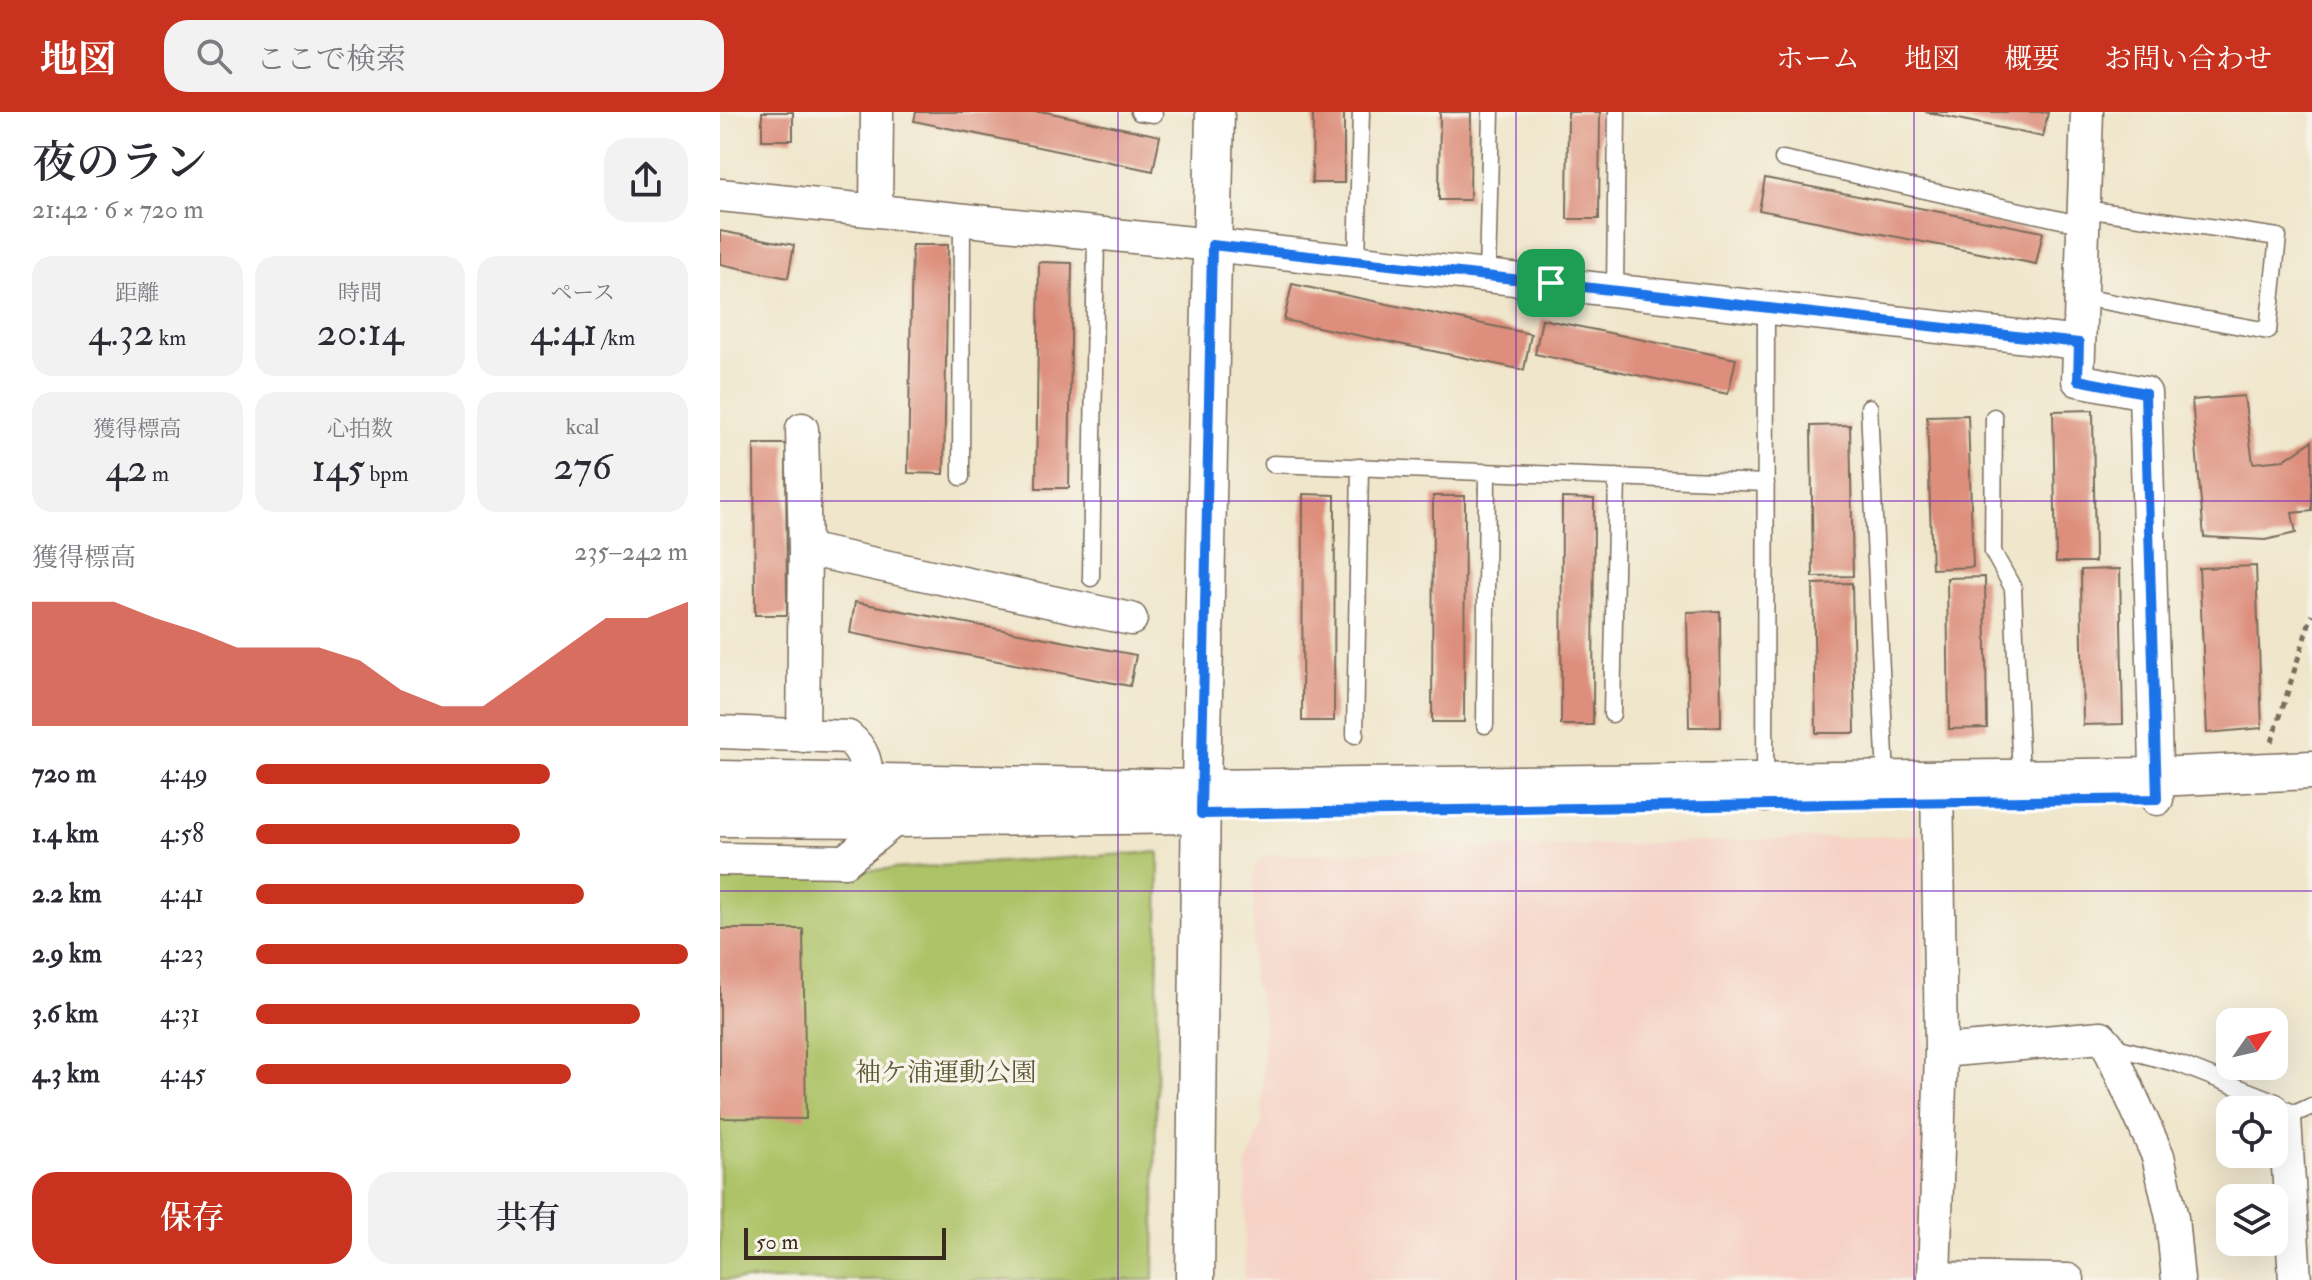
<!DOCTYPE html>
<html lang="ja">
<meta charset="utf-8">
<style>
:root{--surface:#fff;--page:#f2f2f3;--text:#2b2b33;--muted:#7c7c81;--accent:#c8321e}
body{margin:0;font-family:"IM FELL Double Pica","Noto Serif JP",serif;background:var(--page);color:var(--text);height:100vh;display:flex;flex-direction:column;font-size:30px;white-space:nowrap}
*{box-sizing:border-box;margin:0}
p{font-size:26px;color:var(--muted)}
.icon{flex:none;width:44px;height:44px;fill:none;stroke:currentColor;stroke-width:2;stroke-linecap:round;stroke-linejoin:round}
.map{position:relative;flex:1;overflow:hidden}
.sheet{display:flex;flex-direction:column;background:var(--surface);width:720px}
.sheet>*{flex:none}
.needle{width:52px;rotate:56deg}
.controls{position:absolute;left:1496px;top:896px;display:grid;gap:16px}
.controls a{display:grid;place-items:center;width:72px;height:72px;border-radius:16px;background:var(--surface);box-shadow:0 8px 32px #0002;font-size:40px}
.scale{position:absolute;left:24px;bottom:20px;width:202px;box-sizing:border-box;padding-left:8px;border:4px solid #3b2a1e;border-top:0;font-size:22px;line-height:28px;white-space:nowrap;color:#3b2a1e;-webkit-text-stroke:6px #f7f3e8;paint-order:stroke}
.pin{position:absolute;display:grid;place-items:center;width:68px;height:68px;color:#fff;margin:-34px;border-radius:16px;box-shadow:0 4px 12px #0006}
.round{display:grid;place-items:center;flex:none;width:84px;height:84px;border-radius:24px;background:var(--page)}
.headline{display:flex;align-items:center;justify-content:space-between;height:136px;padding:0 32px}
h1{font-size:44px;font-weight:600;line-height:60px}
.stats{display:grid;grid-template-columns:repeat(3,1fr);gap:12px;height:136px;padding:8px 32px}
.stats div{display:grid;align-content:center;border-radius:20px;background:var(--page);text-align:center}
.stats b{font-size:40px;font-weight:600}
.stats small{font-size:22px;font-weight:400}
.stats p{font-size:22px}
.chart{height:224px;padding:16px 32px}
.chart p{display:flex;justify-content:space-between}
.chart svg{width:100%;height:144px;margin-top:8px;fill:var(--accent);opacity:.7}
.action{display:flex;gap:16px;margin-top:auto;padding:16px 32px}
.action a{flex:1;height:92px;border-radius:24px;background:var(--accent);color:#fff;font-size:32px;font-weight:600;line-height:92px;text-align:center}
.action a+a{background:var(--page);color:var(--text)}
ul{padding:0 32px;list-style:none;font-size:26px}
li{display:grid;grid-template-columns:128px 96px 1fr;align-items:center;height:60px}
li i{height:20px;border-radius:10px;background:var(--accent)}
header{display:flex;align-items:center;gap:48px;box-sizing:border-box;height:112px;padding:0 40px;background:var(--accent);color:#fff}
header strong{font-size:38px}
nav{display:flex;gap:44px;margin-inline-start:auto;font-size:28px}
.search{width:560px;height:72px;background:var(--page);display:flex;align-items:center;gap:20px;box-sizing:border-box;padding:0 28px;border-radius:24px;color:var(--muted);font-size:30px}
main{display:flex;flex:1;min-height:0}
.map>svg:first-child{display:block}
</style>
<header>
<strong>地図</strong>
<div class="search"><svg class="icon" aria-label="search" viewBox="0 0 24 24"><circle cx="10" cy="10" r="6"/><path d="M15 15l6 6"/></svg>ここで検索</div>
<nav><a>ホーム</a><a>地図</a><a>概要</a><a>お問い合わせ</a></nav>
</header>
<main>
<section class="sheet">
<div class="headline"><div><h1>夜のラン</h1><p>21:42 · 6 × 720 m</p></div><a class="round"><svg class="icon" aria-label="share" viewBox="0 0 24 24"><path d="M12 15V3M7 8l5-5 5 5M5 13v7h14v-7"/></svg></a></div>
<div class="stats">
<div><p>距離</p><b>4.32<small> km</small></b></div>
<div><p>時間</p><b>20:14</b></div>
<div><p>ペース</p><b>4:41<small> /km</small></b></div>
</div>
<div class="stats">
<div><p>獲得標高</p><b>42<small> m</small></b></div>
<div><p>心拍数</p><b>145<small> bpm</small></b></div>
<div><p>kcal</p><b>276</b></div>
</div>
<div class="chart"><p><span>獲得標高</span>235–242 m</p>
<svg viewBox="0 0 160 44" preserveAspectRatio="none"><path d="M0 44V6L10 6L20 6L30 11L40 15L50 20L60 20L70 20L80 24L90 33L100 38L110 38L120 29L130 20L140 11L150 11L160 6V44z"/></svg>
</div>
<ul>
<li><b>720 m</b>4:49<i style="width:68%"></i></li>
<li><b>1.4 km</b>4:58<i style="width:61%"></i></li>
<li><b>2.2 km</b>4:41<i style="width:76%"></i></li>
<li><b>2.9 km</b>4:23<i style="width:100%"></i></li>
<li><b>3.6 km</b>4:31<i style="width:89%"></i></li>
<li><b>4.3 km</b>4:45<i style="width:73%"></i></li>
</ul>
<div class="action"><a>保存</a><a>共有</a></div>
</section>
<div class="map">
<svg width="1592" height="1168" viewBox="0 0 1592 1168">
<rect width="100%" height="100%" fill="#f7f3e8"/>
<filter id="ink" filterUnits="userSpaceOnUse"><feTurbulence type="fractalNoise" baseFrequency=".0125" numOctaves="2"/><feDisplacementMap in="SourceGraphic" scale="16" xChannelSelector="R" yChannelSelector="G"/><feConvolveMatrix kernelMatrix="1 2 1 2 8 2 1 2 1" color-interpolation-filters="sRGB"/></filter>
<filter id="wash" filterUnits="userSpaceOnUse"><feTurbulence type="fractalNoise" baseFrequency=".006" numOctaves="4" result="noise"/><feDisplacementMap in="SourceGraphic" scale="32" xChannelSelector="R" yChannelSelector="G"/><feGaussianBlur stdDeviation="1.8" result="paint"/><feColorMatrix in="noise" values="0 0 0 0 0 0 0 0 0 0 0 0 0 0 0 0 0 1.4 0 .05"/><feComposite in="paint" operator="in"/></filter>
<g filter="url(#wash)">
<rect width="100%" height="100%" fill="#efe6cb"/>
<path fill="#f6d1c5" d="M 1202,723 L 1208,1168 L 524,1168 L 526,1055 L 542,1011 L 544,903 L 532,865 L 535,754 L 545,743 Z"/>
<path fill="#adc368" stroke="#747643" stroke-width="2" d="M 439,740 L 434,1168 L 0,1168 L 0,757 L 156,758 Z"/>
<g id="blocks">
<path fill="#dd8e7c" d="M 42,0 L 73,0 L 73,28 L 42,28 Z
M 196,0 L 326,0 L 440,24 L 433,59 L 194,9 Z
M 593,0 L 624,0 L 624,71 L 592,71 Z
M 720,0 L 751,0 L 750,88 L 719,88 Z
M 848,0 L 880,0 L 879,107 L 847,107 Z
M 1205,0 L 1328,0 L 1323,25 Z
M 1045,66 L 1323,120 L 1316,152 L 1039,98 Z
M 0,119 L 74,133 L 68,166 L 0,152 Z
M 192,133 L 228,133 L 224,362 L 188,361 Z
M 319,150 L 352,151 L 349,376 L 316,376 Z
M 572,172 L 811,222 L 804,258 L 564,208 Z
M 822,207 L 1016,247 L 1008,282 L 815,242 Z
M 1524,284 L 1533,351 L 1564,348 L 1592,329 L 1592,399 L 1572,401 L 1576,421 L 1545,428 L 1484,425 L 1472,288 Z
M 1373,298 L 1375,450 L 1336,450 L 1333,299 Z
M 1248,303 L 1253,455 L 1212,457 L 1207,304 Z
M 1130,313 L 1133,464 L 1093,465 L 1091,314 Z
M 34,332 L 66,332 L 67,503 L 35,503 Z
M 583,382 L 615,383 L 614,609 L 582,609 Z
M 713,384 L 745,384 L 744,610 L 712,610 Z
M 842,386 L 874,387 L 873,613 L 841,613 Z
M 1536,454 L 1542,616 L 1487,621 L 1479,456 Z
M 1400,457 L 1403,612 L 1363,613 L 1361,458 Z
M 1265,465 L 1267,616 L 1229,617 L 1227,466 Z
M 1132,471 L 1135,621 L 1096,621 L 1093,472 Z
M 135,490 L 416,543 L 410,574 L 130,521 Z
M 1000,499 L 1001,615 L 969,615 L 967,500 Z
M 0,817 L 83,817 L 86,1007 L 0,1006 Z"/>
</g>
</g>
<g filter="url(#ink)">
<use href="#blocks" fill-opacity="0" stroke="#7a6c5b" stroke-width="2"/>
<g fill="none" stroke-linecap="round" stroke-linejoin="round">
<defs>
<path id="service" d="M 419,0 L 434,2
M 1063,47 L 1364,113
M 637,149 L 641,0
M 767,164 L 771,0
M 895,179 L 897,0
M 1361,185 L 1548,219 L 1558,125 L 1365,97
M 1149,295 L 1166,668
M 1274,305 L 1273,440 L 1293,476 L 1301,666
M 553,352 L 1046,371
M 241,365 L 242,108
M 371,466 L 376,121
M 892,602 L 897,365
M 765,613 L 767,360
M 635,623 L 640,355
M 1045,692 L 1046,196
M 1388,933 L 1459,952 L 1556,990 L 1565,1006 L 1592,994"/>
<path id="minor" d="M 1367,0 L 1358,268 L 1425,281 L 1437,687
M 0,83 L 492,133 L 1359,231
M 156,99 L 157,0
M 82,317 L 85,437 L 83,624
M 85,437 L 411,507
M 0,620 L 128,625 C 144,638 146,650 148,670
M 0,747 L 125,749 L 177,706
M 1221,939 L 1381,925 L 1388,933 L 1438,1044 L 1452,1106 L 1458,1168
M 1565,1006 L 1575,1168
M 1214,1166 L 1348,1168
M 1214,1168 L 1221,939 L 1217,667"/>
<path id="tertiary" d="M 0,668 L 481,677 L 1435,665 L 1592,658
M 0,705 L 177,706 L 477,702
M 475,1168 L 481,677 L 495,0"/>
</defs>
<use href="#service" stroke="#7a6c5b" stroke-width="19"/>
<use href="#minor" stroke="#7a6c5b" stroke-width="35"/>
<use href="#tertiary" stroke="#7a6c5b" stroke-width="41"/>
<path stroke="#7a6c5b" stroke-width="5" stroke-dasharray="6 6" stroke-linecap="butt" d="M 1552,630 L 1592,502"/>
<use href="#service" stroke="#fff" stroke-width="16"/>
<use href="#minor" stroke="#fff" stroke-width="32"/>
<use href="#tertiary" stroke="#fff" stroke-width="38"/>
</g>
</g>
<g fill="none" stroke-linecap="round" stroke-linejoin="round" filter="url(#ink)">
<defs>
<path id="route" d="M 492,133 L 1359,231 L 1358,268 L 1425,281 L 1437,687 L 481,702 Z"/>
</defs>
<use href="#route" stroke="#fff" stroke-width="16"/>
<use href="#route" stroke="#1a73e8" stroke-width="10"/>
</g>
<path fill="none" stroke="#7b2cbf" stroke-width="2" stroke-opacity="0.55" d="M 398,0 L 398,1168M 796,0 L 796,1168M 1194,0 L 1194,1168M 0,389 L 1592,389M 0,779 L 1592,779"/>
<g text-anchor="middle" dominant-baseline="central" stroke-width="7" stroke-linejoin="round" paint-order="stroke">
<g font-size="26" fill="#5d5834" stroke="#f7f3e8">
<text x="226" y="961">袖ケ浦運動公園</text>
</g>
</g>
</svg>
<div class="controls">
<a><svg class="needle" viewBox="-14 -14 28 28"><path d="M0-13l5 13h-10z" fill="#e53935"/><path d="M0 13l5-13h-10z" fill="#7c7c81"/></svg></a>
<a><svg class="icon" aria-label="locate" viewBox="0 0 24 24"><circle cx="12" cy="12" r="6"/><path d="M12 2v4M12 18v4M2 12h4M18 12h4"/></svg></a>
<a><svg class="icon" aria-label="layers" viewBox="0 0 24 24"><path d="M12 4l9 5-9 5-9-5zM3 14l9 5 9-5"/></svg></a>
</div>
<div class="scale">50 m</div>
<div class="pin" style="left:831px;top:171px;background:#1e9e55"><svg class="icon" aria-label="arrive" viewBox="0 0 24 24"><path d="M6 21V4h12l-3 4 3 4H6"/></svg></div>
</div>
</main>
